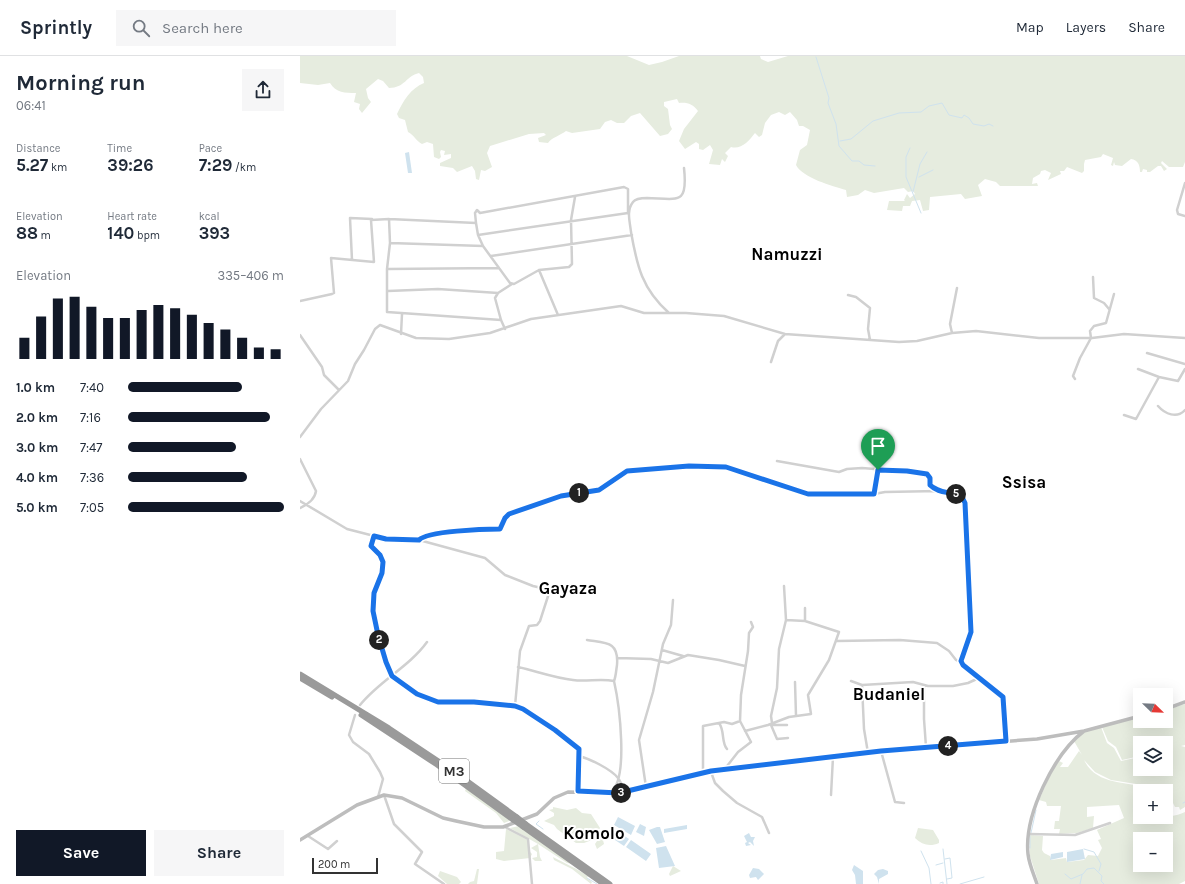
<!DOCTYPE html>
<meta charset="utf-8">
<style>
:root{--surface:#fff;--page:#f6f6f7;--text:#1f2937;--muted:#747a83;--line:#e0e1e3;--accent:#111827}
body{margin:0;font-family:Karla,sans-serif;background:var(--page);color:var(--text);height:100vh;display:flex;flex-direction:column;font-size:15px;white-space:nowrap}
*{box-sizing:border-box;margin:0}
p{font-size:13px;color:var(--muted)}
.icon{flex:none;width:22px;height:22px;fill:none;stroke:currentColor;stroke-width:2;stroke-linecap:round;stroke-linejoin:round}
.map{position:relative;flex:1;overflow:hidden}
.panel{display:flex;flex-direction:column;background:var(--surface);width:300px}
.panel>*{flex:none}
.needle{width:26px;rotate:113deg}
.tools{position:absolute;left:833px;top:632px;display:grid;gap:8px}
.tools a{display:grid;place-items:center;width:40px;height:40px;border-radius:0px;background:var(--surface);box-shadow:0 4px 16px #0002;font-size:20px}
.scale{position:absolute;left:12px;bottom:10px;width:66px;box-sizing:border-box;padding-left:4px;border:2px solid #333;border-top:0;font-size:11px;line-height:14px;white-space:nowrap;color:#333;-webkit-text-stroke:3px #fff;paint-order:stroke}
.pin{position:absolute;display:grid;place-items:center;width:34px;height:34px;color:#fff;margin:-41px -17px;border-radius:50% 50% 50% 0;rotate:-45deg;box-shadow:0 0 4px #0007}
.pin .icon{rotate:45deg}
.km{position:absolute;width:20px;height:20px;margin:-10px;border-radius:50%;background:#222;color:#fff;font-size:11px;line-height:20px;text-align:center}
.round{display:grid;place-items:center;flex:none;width:42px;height:42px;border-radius:0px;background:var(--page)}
.head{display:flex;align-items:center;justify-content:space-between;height:68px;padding:0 16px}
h1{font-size:22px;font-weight:700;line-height:30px}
.stats{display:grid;grid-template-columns:repeat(3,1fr);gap:6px;height:68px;padding:4px 16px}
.stats div{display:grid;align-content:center}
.stats b{font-size:17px;font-weight:700}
.stats small{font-size:11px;font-weight:400}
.stats p{font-size:11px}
.chart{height:112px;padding:8px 16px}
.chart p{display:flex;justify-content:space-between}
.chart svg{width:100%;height:72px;margin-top:4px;stroke:var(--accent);stroke-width:6}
.action{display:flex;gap:8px;margin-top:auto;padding:8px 16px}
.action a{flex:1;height:46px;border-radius:0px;background:var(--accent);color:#fff;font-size:16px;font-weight:700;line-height:46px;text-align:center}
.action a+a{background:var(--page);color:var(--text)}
ul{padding:0 16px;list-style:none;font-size:13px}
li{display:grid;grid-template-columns:64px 48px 1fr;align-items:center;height:30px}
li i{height:10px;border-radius:5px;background:var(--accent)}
header{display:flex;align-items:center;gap:24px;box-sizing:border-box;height:56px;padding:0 20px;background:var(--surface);border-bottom:1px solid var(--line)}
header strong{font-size:19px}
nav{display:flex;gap:22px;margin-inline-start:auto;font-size:14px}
.search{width:280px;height:36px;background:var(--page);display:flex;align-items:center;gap:10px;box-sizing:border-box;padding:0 14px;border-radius:0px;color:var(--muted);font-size:15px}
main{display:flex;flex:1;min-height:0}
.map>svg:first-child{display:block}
</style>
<header>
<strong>Sprintly</strong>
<div class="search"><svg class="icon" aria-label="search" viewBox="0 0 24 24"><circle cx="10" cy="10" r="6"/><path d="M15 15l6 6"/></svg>Search here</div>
<nav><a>Map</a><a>Layers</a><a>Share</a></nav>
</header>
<main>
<section class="panel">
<div class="head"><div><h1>Morning run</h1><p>06:41</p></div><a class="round"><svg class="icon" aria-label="share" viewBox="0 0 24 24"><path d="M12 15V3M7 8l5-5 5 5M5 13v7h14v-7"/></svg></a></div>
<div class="stats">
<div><p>Distance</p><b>5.27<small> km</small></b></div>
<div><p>Time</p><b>39:26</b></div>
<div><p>Pace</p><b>7:29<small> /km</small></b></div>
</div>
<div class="stats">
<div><p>Elevation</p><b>88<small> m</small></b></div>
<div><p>Heart rate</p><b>140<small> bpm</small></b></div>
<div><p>kcal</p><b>393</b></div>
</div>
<div class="chart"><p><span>Elevation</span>335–406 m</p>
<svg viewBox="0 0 160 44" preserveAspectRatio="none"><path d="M5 44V31M15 44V18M25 44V7M35 44V6M45 44V12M55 44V19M65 44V19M75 44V14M85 44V11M95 44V13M105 44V17M115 44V22M125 44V26M135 44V31M145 44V37M155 44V38"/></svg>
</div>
<ul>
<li><b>1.0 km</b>7:40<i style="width:73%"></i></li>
<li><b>2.0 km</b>7:16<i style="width:91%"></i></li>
<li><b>3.0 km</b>7:47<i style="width:69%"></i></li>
<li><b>4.0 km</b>7:36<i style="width:76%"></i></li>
<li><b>5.0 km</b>7:05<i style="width:100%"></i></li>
</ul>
<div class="action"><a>Save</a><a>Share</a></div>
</section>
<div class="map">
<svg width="885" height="828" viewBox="0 0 885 828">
<rect width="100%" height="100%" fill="#fff"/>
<path fill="#e6ecdf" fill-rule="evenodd" d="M 0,0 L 327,0 L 349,9 L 362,6 L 379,0 L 460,0 L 461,3 L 468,6 L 488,0 L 885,0 L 885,106 L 883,111 L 869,111 L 862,105 L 861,107 L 867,113 L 864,115 L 861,110 L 858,110 L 850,116 L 847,116 L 847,114 L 843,113 L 842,116 L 840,116 C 840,109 838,104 831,103 L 822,110 L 815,109 L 814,106 L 813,110 L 811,109 L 813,102 L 803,98 L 801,101 L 785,104 L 784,108 L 784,115 L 782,117 L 767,111 L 764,115 L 760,115 L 761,118 L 748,124 L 751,117 L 745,114 L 741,115 L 740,118 L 733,122 L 732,128 L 737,127 L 738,130 L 700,130 L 696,126 L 685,123 L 678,129 L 682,140 L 665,143 L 661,138 L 630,141 L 629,154 L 623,155 L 620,144 L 612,145 L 610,150 L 603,150 L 602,155 L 587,154 L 589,145 L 605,145 L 604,144 L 607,138 L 610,142 L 615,138 L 613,135 L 608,136 L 604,132 L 574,137 L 565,134 L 558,139 L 547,141 L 546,134 C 532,130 503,122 496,109 L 500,94 L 507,89 L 510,74 L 503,70 L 499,70 L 497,64 L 490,56 L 485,59 L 479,56 L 471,59 L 465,67 L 462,79 L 459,81 L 455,77 C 449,85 441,94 431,91 L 425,97 L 428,100 L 425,106 L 422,103 L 420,109 L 409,108 L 413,94 L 410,89 L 403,94 L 399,93 L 399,88 L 396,86 L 385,93 L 379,85 L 384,73 L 398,55 C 393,48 387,46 379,47 L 377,43 L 364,46 L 364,50 L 368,53 L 370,69 L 372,73 L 368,78 L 360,80 L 340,57 L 331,60 L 324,67 L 317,67 L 311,64 L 305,66 L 300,73 L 272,77 L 266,75 C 261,79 251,82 248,87 L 239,86 L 238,82 L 246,79 L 244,77 L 229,78 L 190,90 L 187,97 L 192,111 L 185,115 L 181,114 L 179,124 L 176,123 L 175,115 L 172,110 L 157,116 L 153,112 L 140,110 L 140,107 L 151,102 L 151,98 L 144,99 L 145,95 L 141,94 L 140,96 L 141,101 L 139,103 L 134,101 L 133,88 L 127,86 L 122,88 C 116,85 114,79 108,76 L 105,64 L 99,62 L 97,58 C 103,45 111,32 124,27 L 123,21 L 119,17 C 106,20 105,32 89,32 L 83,25 L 78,23 L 66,33 L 68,42 L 71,46 L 62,57 L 59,53 L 60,48 L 54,46 L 56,37 C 45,37 36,37 30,27 L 18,29 L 0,27 Z
M 885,648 L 885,689 L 881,690 L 885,691 L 885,751 L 880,754 L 879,751 L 875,751 L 873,747 L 866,748 L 866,735 L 852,735 L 849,730 L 811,724 L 795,716 L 784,704 C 797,730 826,725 849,732 L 850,735 L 840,735 L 840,751 L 832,753 L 840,752 L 840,761 C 856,761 870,763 885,756 L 885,825 L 879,828 L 739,828 L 730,800 L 730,779 L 743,780 L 742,794 L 744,797 L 750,800 L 751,804 L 766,802 L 767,806 L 784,804 L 788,799 L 798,800 L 802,792 L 798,784 L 801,783 L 797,774 L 824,762 L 819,749 L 787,751 L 787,761 L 794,760 L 793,772 L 777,777 L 759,778 L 760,773 L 754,773 L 755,765 L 759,765 L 761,750 L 747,750 L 746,746 L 739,744 L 753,713 L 759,705 L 763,707 L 760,711 L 768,711 L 779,695 L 782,699 L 774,685 L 784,676 L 801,671 L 807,687 L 814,692 L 821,705 L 840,701 L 840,713 L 866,713 L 866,687 L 840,687 L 840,700 L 822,704 L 816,691 L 808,685 L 802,671 L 840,661 L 840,665 L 866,665 L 866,654 ZM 840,783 L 866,783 L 866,809 L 840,809 Z
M 166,732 L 212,764 L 204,767 L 196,757 L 165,735 Z
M 253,751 L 267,754 L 276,752 L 282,757 L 291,758 L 300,772 L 292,784 L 284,787 L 276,787 L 257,773 L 254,769 L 244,765 L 254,760 L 254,757 L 249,754 L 253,753 Z
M 219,770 L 273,808 L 267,807 L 238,788 L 240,801 L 242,805 L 235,805 L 232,802 L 237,801 L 237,796 L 231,792 L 238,788 L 210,772 Z
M 618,772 L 633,774 L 639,784 L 639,787 C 630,791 622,789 615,782 Z
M 206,773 L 228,784 L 230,796 L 232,798 L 230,802 L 204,805 L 196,803 L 196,796 L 204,795 Z
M 299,782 L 303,784 L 304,788 L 297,793 L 295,788 Z
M 253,801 C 266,808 276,812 288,820 L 287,822 L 292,826 L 291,828 L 272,813 L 254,804 Z
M 373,810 L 381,815 L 370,820 L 369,818 Z
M 177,813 L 179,813 L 177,828 L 168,828 L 170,826 L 174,825 Z
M 140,815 L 157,821 L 161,826 L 159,828 L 147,828 L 138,820 Z"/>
<path fill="#cfe2ee" d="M 109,96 L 112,117 L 108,117 L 105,97 Z
M 318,761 L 335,770 L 331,779 L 314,769 Z
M 340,768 L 346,771 L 344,780 L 336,776 Z
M 387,769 L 387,773 L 364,777 L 364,773 Z
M 357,771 L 360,771 L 365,786 L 357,788 L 349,774 Z
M 317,775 L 329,783 L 324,790 L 312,782 Z
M 449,777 L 451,781 L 455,781 L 453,785 L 454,790 L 450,786 L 448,787 L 451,789 L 446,790 L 446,787 L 445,790 L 445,787 L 447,786 L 444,780 Z
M 331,784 L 351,798 L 346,805 L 326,791 Z
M 366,790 L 375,810 L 359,812 L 356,792 Z
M 783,793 L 785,803 L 767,806 L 767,796 Z
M 763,796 L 763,801 L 750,804 L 751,798 Z
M 554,809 L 563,815 L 563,828 L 556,828 L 555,819 L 552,814 Z
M 453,812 L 459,813 L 464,818 L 458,824 L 456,821 L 450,822 L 449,819 Z
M 583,813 L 588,815 L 588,818 L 579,823 L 579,828 L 577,821 L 574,818 L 578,814 Z"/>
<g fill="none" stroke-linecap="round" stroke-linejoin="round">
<path stroke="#cfe2ee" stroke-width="1" d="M 516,1 L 529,42 L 528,47 L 536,68 L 539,90 L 552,105 L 559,105 L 564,109 L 575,110
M 540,85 L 551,83 L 573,65 L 599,57 L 621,56 L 629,50 L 642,47 L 649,59 L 662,62 L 664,59 L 669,62 L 673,68 L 684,70 L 689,68 L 693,70
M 610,92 L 606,101 L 606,121 L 621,157
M 619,121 L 633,114
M 613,136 L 620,108 L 627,96
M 883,747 L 885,746
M 239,765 L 236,768 L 243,773
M 731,777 L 736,754
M 730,780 L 730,792
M 643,793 L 647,828
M 784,793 L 794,796 L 801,808 L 799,815
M 621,795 L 629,812 L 631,828
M 645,803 L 650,802 L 652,822 L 647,823
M 636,809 L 643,807
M 765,818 L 771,823 L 783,818 L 787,813 L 794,812 L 802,820 L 801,825 L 804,828
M 287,822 L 297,828
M 640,827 L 643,826 L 643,828
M 660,828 L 684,821
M 780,828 L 782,819"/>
<path stroke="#d0d0d0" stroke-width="2.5" d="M 885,127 L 877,154 L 878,158 L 885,160
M 176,167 L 175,157 L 177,154 L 180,157 L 324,131 L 328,133 L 328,157 L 178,179 L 176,167 L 89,163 L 90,187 L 87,213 L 87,256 L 201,264
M 178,179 L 183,190 L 210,227 L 214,228 L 239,214 L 269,211 L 272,208 L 271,164 L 275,141
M 90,187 L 183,190
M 191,200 L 332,179
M 52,204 L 50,162 L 72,163
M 88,213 L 199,212
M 239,214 L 258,259
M 793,221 L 794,242 L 804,247 L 809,253
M 88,235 L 138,233 L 198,237
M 548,239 L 556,241 L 570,252 L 568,273 L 570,284
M 0,245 L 32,238 L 34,237 L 31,202 L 74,206 L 71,164 L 89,163
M 369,257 C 342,233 337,210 331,176 C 330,166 326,155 333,146 C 336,142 342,142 347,142 C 379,143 388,149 384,112
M 205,273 L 201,264 L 195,242 L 198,237 L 212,228
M 652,277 L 650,268 L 657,232
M 101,278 L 102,258
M 0,279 L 22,311 L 24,319 L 39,334
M 847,297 L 885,308
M 471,306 L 478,285 L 484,279
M 838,313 L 859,321
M 775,323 L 773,320 L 780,302 L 791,282 L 790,275 L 794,270 L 806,267 L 814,238
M 858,350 C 865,358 877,363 885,354
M 824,359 L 836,363 L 859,321 L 878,325 L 885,313
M 0,381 L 21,353 L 48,325 L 55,308 L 64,294 L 75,273 L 80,269 L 116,282 L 149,283 L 190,277 L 231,263 L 321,250 L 344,257 L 386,257 L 424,260 L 485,278 L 599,286 L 617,285 L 652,277 L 676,275 L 739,282 L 792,282 L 824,278 L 885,282
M 0,403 L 16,435 C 15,443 7,449 0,452
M 477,405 L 539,416 L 547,413 L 562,412 L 625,417 L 629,420 L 630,429 L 637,435
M 574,438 L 578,414
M 0,445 L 47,473 L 86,483 L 119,484 C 127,475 185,473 200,473 L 207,460 L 220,453 L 261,440 L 299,435 L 323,417 L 332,414 L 422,410 L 508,438 L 574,438 L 585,436 L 638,435 L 657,438 L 662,441 L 665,447 C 664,490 671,533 671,576 C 671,587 660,596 662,607 L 703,641 L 706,685
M 74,480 L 71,490 L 80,499 L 83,505 L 82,517 L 75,537 L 73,555 L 78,579 L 85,606 L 92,620 L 117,638 L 138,646 L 174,646 L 220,652 L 255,674 L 279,693 L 278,735
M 119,484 L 185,502 L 205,519 L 233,530 L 250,534 L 240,565 L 237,569 L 229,570 L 220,595 L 215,650
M 505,565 L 505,552
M 287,584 C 306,587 319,585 317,609 C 316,615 316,620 314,625 C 319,647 329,722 311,736
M 537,585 L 600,584 L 637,587 L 649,595 L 656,604 L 662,607
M 362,594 L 383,600
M 318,602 L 351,603 L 368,607 L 388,599 L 419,604 L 445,610
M 218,611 C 236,615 255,622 273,624 C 287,626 300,622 314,625
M 551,625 L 562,629 L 564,673 L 568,697
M 495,626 L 496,660
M 562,629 L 613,626 L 628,630 L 653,630 L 668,627 L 679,622
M 624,629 L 624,663 L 626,691
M 60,649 C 79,625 109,611 127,586
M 55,659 L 49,679 L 53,686 L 69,698 L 80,716 L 83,723 L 78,741
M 419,667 C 425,675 421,686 427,693
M 472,667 L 471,660 L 477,632 L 479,593 L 486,564
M 471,669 L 477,683 L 488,682
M 471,669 L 487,669
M 445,675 L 468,669 L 489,661 L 511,658 L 508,639 L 529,604 L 539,576 L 505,565 L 486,564 L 484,530
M 581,695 L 595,746 L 604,747
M 279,700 C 290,703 311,713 318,722 C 321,726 322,731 327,734
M 424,714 L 438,696 L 451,686 L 440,665 L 441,639 L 448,595 L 449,577 L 453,571 L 451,566
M 411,716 L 415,727 L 423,735 L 437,747 L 462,761 L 469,777
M 403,717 L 403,670 L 424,666 L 432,668 L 440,665
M 346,731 L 339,684 L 353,636 L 363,588 L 371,569 L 373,544
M 84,739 L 94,768 L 122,796 L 115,808 L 144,828
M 531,739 L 533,701
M 205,771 L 228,783 L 232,828
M 729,778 L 775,779 L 810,767
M 8,780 L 28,793 L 37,785"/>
<path stroke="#bdbdbd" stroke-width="3.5" d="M 866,653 L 885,646
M 0,784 L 57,749 L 84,739 L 102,742 L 143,762 L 156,765 L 184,771 L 203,771 L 237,758 L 254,742 L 268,736 L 319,737 L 395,718 L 424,714 L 581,695 L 737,683 L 784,675 L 840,660
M 737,828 C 734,819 729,808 728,798 C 724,759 754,698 784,675"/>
<path stroke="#9a9a9a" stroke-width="5" d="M 0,618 L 89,672 L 155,716 L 217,761
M 0,622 L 32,641
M 61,659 L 137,709 L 213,764
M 226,768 L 310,828
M 223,771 L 303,828"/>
<path stroke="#9a9a9a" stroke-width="5" d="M 217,761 L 226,768
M 213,764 L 223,771"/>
</g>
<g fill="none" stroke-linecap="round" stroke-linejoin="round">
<defs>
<path id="route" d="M 389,410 L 426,411 L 508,438 L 574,438 L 578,414 L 607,415 L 627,418 L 630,422 L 630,429 C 639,438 651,435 662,441 L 665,447 L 671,576 L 661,605 L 663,609 L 703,641 L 706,685 L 581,695 L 411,715 L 319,737 L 278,735 L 279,693 L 255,674 L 223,653 L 215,650 L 174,646 L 138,646 L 117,638 L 92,620 L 86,606 L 78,579 L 73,555 L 74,537 L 82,517 L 83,506 L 80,499 L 71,490 L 74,480 L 86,483 L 119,484 C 127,475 185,473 200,473 L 205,462 L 209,458 L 261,440 L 299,434 L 327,415 Z"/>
</defs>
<use href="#route" stroke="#fff" stroke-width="8"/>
<use href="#route" stroke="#1a73e8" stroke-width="5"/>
</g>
<g text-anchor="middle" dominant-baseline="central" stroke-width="4" stroke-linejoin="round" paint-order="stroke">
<rect fill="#fff" stroke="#707070" stroke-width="1" x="139" y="703" width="30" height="24" rx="3"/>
<g font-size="14" font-weight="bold" fill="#333">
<text x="154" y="715">M3</text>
</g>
<g font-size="17" font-weight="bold" fill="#000" stroke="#fff">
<text x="487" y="198">Namuzzi</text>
<text x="724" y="426">Ssisa</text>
<text x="268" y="532">Gayaza</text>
<text x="589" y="638">Budaniel</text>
<text x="294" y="777">Komolo</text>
</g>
</g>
</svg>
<div class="tools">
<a><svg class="needle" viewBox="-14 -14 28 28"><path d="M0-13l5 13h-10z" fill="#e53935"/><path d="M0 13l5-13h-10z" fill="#747a83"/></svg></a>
<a><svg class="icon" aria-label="layers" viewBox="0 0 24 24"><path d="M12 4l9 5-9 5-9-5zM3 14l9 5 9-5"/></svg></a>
<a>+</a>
<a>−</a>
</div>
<div class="scale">200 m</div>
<div class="pin" style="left:578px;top:414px;background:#1e9e55"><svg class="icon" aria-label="arrive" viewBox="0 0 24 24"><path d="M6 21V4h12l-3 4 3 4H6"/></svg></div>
<b class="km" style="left:279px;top:437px">1</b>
<b class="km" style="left:79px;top:584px">2</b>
<b class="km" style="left:321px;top:737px">3</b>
<b class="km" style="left:648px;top:690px">4</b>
<b class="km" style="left:656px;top:438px">5</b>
</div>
</main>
